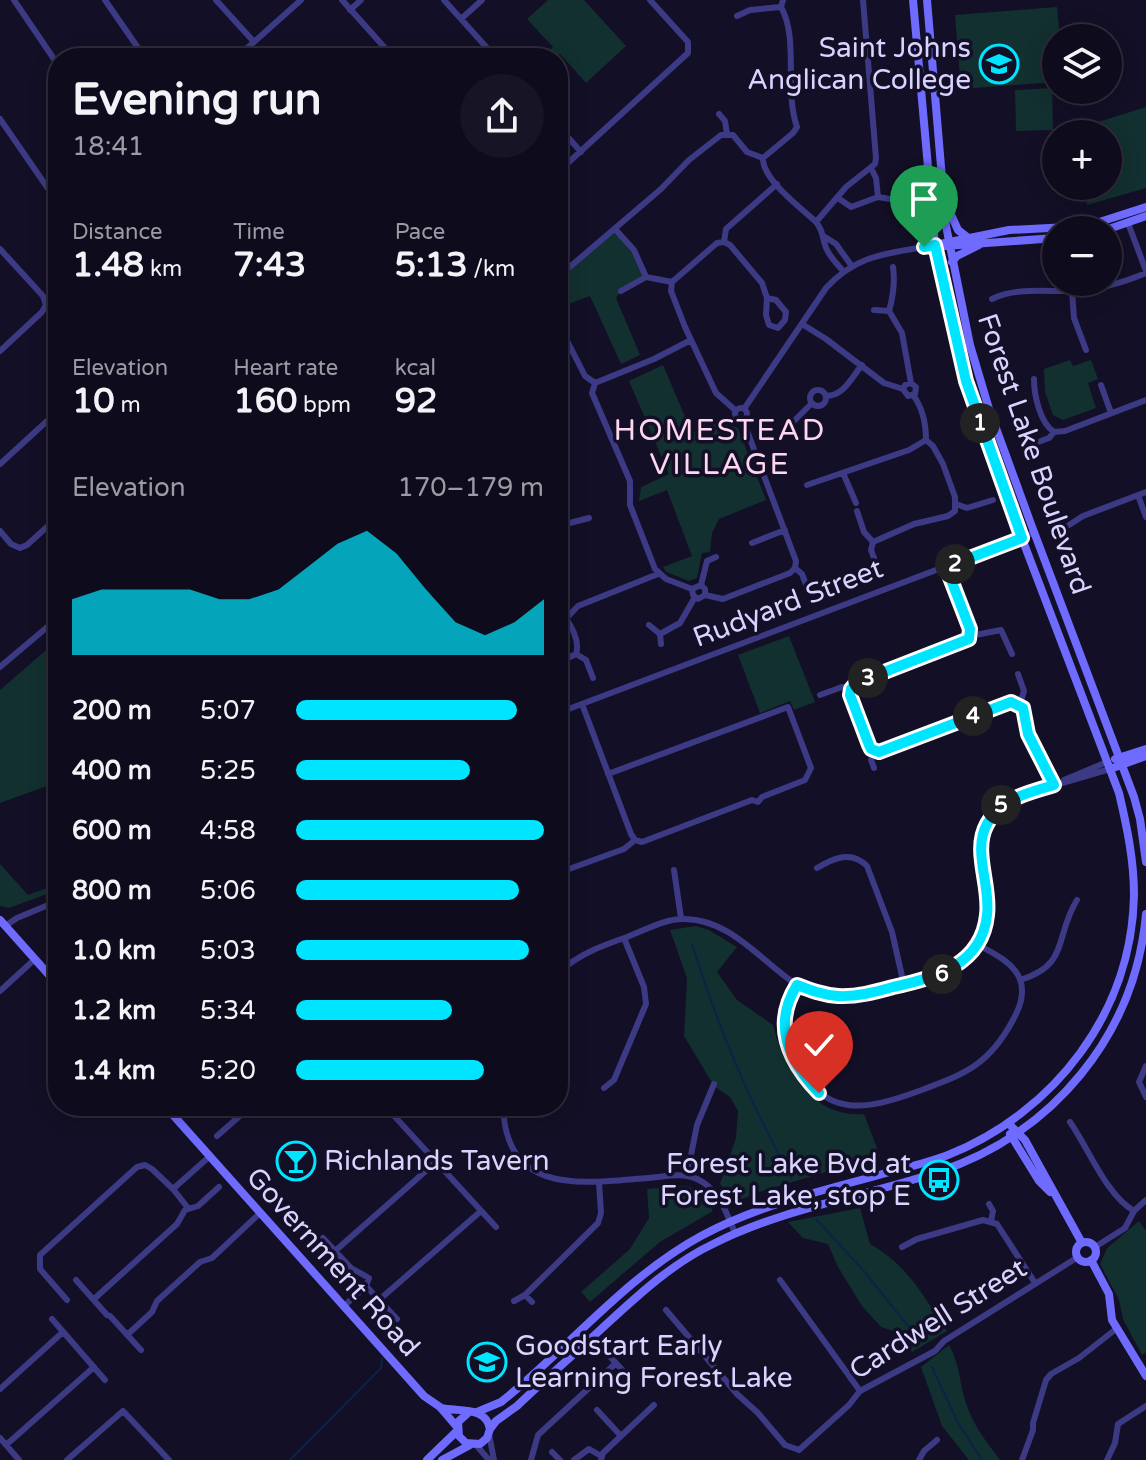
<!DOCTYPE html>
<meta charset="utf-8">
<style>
:root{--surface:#0e0b1c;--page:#171425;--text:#f1f3f6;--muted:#9b9ba3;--line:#2e2b3b;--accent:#00e5ff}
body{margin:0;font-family:"Varela Round",sans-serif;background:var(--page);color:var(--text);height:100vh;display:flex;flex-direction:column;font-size:30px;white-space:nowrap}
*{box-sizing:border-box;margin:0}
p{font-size:26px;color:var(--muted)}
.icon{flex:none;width:44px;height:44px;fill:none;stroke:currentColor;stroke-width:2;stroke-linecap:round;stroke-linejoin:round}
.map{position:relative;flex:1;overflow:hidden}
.sheet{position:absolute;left:48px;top:48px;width:520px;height:1068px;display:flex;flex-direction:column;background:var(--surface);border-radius:32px;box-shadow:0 4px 20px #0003,0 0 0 2px var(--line)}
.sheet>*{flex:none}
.tools{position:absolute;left:1042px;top:24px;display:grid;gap:16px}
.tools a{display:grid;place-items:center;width:80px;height:80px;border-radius:50%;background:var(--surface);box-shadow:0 4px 20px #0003,0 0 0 2px var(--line);font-size:40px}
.pin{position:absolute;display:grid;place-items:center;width:68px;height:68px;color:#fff;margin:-82px -34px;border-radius:50% 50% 50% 0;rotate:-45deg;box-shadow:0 0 8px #0007}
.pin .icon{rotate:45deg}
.km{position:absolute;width:40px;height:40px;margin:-20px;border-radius:50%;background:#222;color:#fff;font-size:22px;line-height:40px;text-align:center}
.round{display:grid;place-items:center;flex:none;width:84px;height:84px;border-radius:42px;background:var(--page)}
.head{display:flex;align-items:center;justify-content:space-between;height:136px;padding:0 24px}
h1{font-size:44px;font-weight:800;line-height:60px}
.metrics{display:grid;grid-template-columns:repeat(3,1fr);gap:12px;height:136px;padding:8px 24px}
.metrics div{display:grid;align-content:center}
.metrics b{font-size:34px;font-weight:800}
.metrics small{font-size:22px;font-weight:400}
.metrics p{font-size:22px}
.chart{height:224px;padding:16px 24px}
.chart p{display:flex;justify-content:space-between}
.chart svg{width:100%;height:144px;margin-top:8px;fill:var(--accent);opacity:.7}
ul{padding:0 24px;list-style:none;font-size:26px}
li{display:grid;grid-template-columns:128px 96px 1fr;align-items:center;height:60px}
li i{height:20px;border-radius:10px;background:var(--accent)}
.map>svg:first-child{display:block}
</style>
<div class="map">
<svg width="1146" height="1460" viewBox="0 0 1146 1460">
<rect width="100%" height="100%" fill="#130f26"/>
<path fill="#12302f" d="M 548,0 L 584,0 L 626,46 L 586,83 L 560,54 L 555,58 L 542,58 L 553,47 L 527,19 Z
M 1057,7 L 1060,38 L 1056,38 L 1056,82 L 961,89 L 955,15 Z
M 1052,88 L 1053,130 L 1016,131 L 1015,90 Z
M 1146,107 L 1146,188 L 1087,205 L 1085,186 L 1108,186 L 1108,134 L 1080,134 L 1079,128 Z
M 615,229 L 634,250 L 646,277 L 621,291 L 616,298 L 640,355 L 621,364 L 590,296 L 558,308 L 558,277 Z
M 1070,360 L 1073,366 L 1091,360 L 1098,379 L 1088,383 L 1096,408 L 1063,420 L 1053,415 L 1045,392 L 1044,369 Z
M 663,365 L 692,433 L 724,416 L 729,425 L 738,428 L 766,500 L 719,519 L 712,533 L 710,552 L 702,553 L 697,578 L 689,581 L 666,572 L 663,567 L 692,556 L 667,490 L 639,501 L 641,487 L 669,474 L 629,381 Z
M 789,636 L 815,702 L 794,710 L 790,701 L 760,713 L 738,655 Z
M 52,645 L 58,652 L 58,782 L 0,803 L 0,690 Z
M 0,864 L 28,895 L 58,884 L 58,890 L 9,908 L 0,906 Z
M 696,926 L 709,930 L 737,947 L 717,972 L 737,1000 L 773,1025 C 784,1069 812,1118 864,1114 L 880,1156 L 762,1191 L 735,1202 L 720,1184 L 736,1138 L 738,1111 L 730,1097 L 714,1086 L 684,1036 L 687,978 L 670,930 Z
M 687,1186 L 702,1193 L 713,1211 L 660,1242 L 590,1302 L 581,1292 L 630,1249 L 649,1218 L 647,1189 Z
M 860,1208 L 870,1244 C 909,1266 922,1295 947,1331 L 912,1352 L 899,1333 L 881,1327 L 862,1306 L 838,1267 L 828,1244 L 803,1238 L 788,1222 Z
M 1139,1221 L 1146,1231 L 1146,1352 L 1142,1355 L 1123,1319 L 1119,1300 L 1100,1264 L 1107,1248 Z
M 949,1345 C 961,1367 959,1384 967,1406 C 974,1427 987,1442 1000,1460 L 969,1460 L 942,1426 L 921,1367 Z"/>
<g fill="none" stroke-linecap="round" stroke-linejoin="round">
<path stroke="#0c2248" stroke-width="2" d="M 692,944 C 718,1028 749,1102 792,1179
M 816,1219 L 863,1270 L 920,1341
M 932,1367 L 958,1423 L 982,1460
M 290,1460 L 381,1368 L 382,1358"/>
<path stroke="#3d3a85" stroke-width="6" d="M 14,0 L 58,65
M 105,0 L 145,58
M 216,0 L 254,42
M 342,0 L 394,58
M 444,0 L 496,58
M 350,10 L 361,0
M 737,16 L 750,10 L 781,7
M 461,19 L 482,0
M 236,58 L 301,0
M 719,114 L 725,121 L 727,134
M 0,119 L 58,203
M 558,126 L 581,152
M 763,158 L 793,133 L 797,127 C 784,91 799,38 781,7 L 783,0
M 763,158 C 762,179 800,207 815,221 C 824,230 822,240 827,250 C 831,258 838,265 843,271
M 558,172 L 688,53 L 688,42 L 650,0
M 878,197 L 890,199
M 838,198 L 851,207 L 878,197 L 876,178 L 871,168
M 816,222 L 846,187 L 875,164 L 876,158 L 863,0
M 1128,223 L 1146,271
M 615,229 L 634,250 L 646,277 L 621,291
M 825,237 L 836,244 L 851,265
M 724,242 L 726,229 L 777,184
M 0,249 L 43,296 L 46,305 L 42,312 L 0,351
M 558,277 L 661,189 L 689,160 L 721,135 L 733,135 L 747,152 L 763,158
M 646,277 L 672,282
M 1072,291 L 1074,318 L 1086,350
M 767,298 L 776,300 L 786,312 L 785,320 L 778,328 L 769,325 L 766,315 Z
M 992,299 C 1017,287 1046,292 1073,291 C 1098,290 1122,283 1146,273
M 874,310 L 889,311 C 893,297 895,281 893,267
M 889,311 L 902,333 L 911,383 L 916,387 L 915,394 L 908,396 L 903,389 L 905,385 L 911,383
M 558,323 L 585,376 L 595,383
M 802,324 L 826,339 L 884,383 L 903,389
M 691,340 L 654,359 L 595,383 L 592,393 L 630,481 L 630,505 L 655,569 L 666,579 L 692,589
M 1034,379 C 1034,395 1040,423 1054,432 L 1065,431 L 1146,400
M 1101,385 L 1111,413
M810 398a8 8 0 1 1 16 0a8 8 0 1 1-16 0Z
M 826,396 C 844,396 852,377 862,365
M735 414a6 6 0 1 1 12 0a6 6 0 1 1-12 0Z
M 744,409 L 826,288 C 859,252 891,254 935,245
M 735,410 L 716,393 L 685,327 L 671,291 L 672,282 L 717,243 L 724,242 L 730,245 L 762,283 L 767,298
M 793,434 L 790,425 L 811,404
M 1025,447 L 1049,438 L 1054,432
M 0,464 L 58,411
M 843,473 L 856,503
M 807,485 L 909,450 L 926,440
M 1138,495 L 1146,517
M 956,504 L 967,508 L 993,500
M 561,508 L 567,523
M 857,511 L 864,532 L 873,542 L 871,550 L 874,558
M 1069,525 L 1083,516 L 1146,492
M 558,526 L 589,518
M 0,531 L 11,544 L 20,548 L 27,545 L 58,517
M 873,542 L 914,524 L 948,516 L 955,511 L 955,497 L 943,464 L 933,446 L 926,440 C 926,424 922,407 913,395
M 752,543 L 785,530
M 946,567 L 970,629 L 969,639 L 852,686 L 850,695 L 869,745 L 875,751 L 884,751 L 1011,702 L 1023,708 L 1028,734 L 1054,785
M 795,568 L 802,574 L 808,590
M 701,585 L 707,561 L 716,557
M 705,595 L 705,589 L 701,585 L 692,589 L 693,595 L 698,599 L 705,595 L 723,599 L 790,573 L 795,568 L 796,561 L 743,420
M 649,625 L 660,634 L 661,644
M 558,627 L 578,606 L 658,574
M 660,634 L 680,623 L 695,597
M 970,636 L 1001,630 L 1012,654
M 576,654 L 586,660 L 593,678
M 558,663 L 576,654 C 580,642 572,627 565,617
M 0,667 L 58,618
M 1018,674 L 1024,691 L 1020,704
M 820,695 L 842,687 L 851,689
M 582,704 L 631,834 L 635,840 L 642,842 L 752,800 L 758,802 L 762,797 L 805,780 L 811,768 L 788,707 L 608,774
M 558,713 L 1034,533
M 874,768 L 871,760 L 875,751
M 1064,780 L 1107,762
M 817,868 C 834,858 851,850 867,866 L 892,932 L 904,985
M 674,870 L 681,918
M 558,873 L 624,849 L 635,840
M 5,926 L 17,918 L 58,901
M 558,973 C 579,954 601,946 627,937 C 645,930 666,918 685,919 C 731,920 759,959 794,983 C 828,1006 906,991 941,974 C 988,953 990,918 985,872 C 983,861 980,847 982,836 C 986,819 998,808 1011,798 L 1110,769
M 1020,980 C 1070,965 1054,937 1077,900
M 797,985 C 780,1012 782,1031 795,1059 C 823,1120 867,1110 919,1091 C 965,1074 989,1065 1013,1020 C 1020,1007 1025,994 1020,979 C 1013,962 993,953 978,945
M 0,991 L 35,959
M 1146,1066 L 1139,1082 L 1146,1097
M 604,1088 L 614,1080 L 646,1004 L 644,987 L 624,938
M 385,1106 L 496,1227
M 503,1106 C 506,1197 583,1183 648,1178 C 664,1177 682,1172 697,1179 C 719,1189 726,1212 735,1233
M 175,1117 L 188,1106
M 1070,1122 C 1089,1149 1106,1195 1134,1211
M 217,1136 L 251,1106
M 687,1175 L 697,1125 L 714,1084
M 173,1189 L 188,1208
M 989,1204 L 993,1211 L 991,1221
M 323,1238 L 351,1268 L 369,1278 L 366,1286 L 344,1306
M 902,1247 L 917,1239 L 983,1220 L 997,1224 L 1035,1283
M 1095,1247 L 1125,1228 L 1134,1211 L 1146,1200
M 335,1251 L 436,1162
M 76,1280 L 107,1315
M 780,1280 L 860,1391
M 366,1286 L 397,1319
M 525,1295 L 598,1223 L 601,1213 L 599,1182
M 94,1299 L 177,1224 L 185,1210 L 198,1206 L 219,1187
M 67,1300 L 40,1269 L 40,1255 L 137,1167 L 145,1165 L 152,1169 L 173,1189 L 210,1156
M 379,1300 L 481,1211
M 514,1301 L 525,1295 L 532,1302
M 666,1310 L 737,1394 L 758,1413 L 785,1445 L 799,1450
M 110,1316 L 141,1350
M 52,1319 L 105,1380
M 127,1335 L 152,1312 L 157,1301 L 200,1262 L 212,1258 L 260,1213
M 603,1349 L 626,1374
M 0,1389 L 63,1332
M 597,1410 L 621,1436
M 489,1434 L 494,1460
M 0,1438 L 19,1460
M 6,1445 L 94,1367
M 476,1445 L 489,1460
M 799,1450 L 849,1405 L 860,1391 L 935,1351 L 944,1341 L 1078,1257
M 552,1452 L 560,1460
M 67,1460 L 123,1411 L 169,1460
M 531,1460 L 538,1435 L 616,1363
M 574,1460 L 589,1449 L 601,1456
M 601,1460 L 603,1453 L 654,1405
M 919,1460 L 924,1451 L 937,1440
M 1022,1460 L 1033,1430 L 1033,1423 L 1046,1380 L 1051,1374 L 1079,1358 L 1116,1329
M 1107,1460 L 1115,1443 L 1118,1424 L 1146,1406"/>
<path stroke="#6f6bff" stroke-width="8" d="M 927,0 L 946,226 L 970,345 L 989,409 L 1031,524 L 1134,797 L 1140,819 L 1146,862
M 947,206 L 958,230 L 967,237
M 1106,230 L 1146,216
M 935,245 L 1009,230 L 1087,226 L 1146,207
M 945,246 L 1056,238
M 952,262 L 957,256 L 979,245
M 1115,759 L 1146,749
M 1110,769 L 1146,756
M 0,920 L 58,985
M 165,1106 L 424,1396 L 440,1407 L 457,1427
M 1008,1123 L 1025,1140 L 1082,1243
M 1010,1134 L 1039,1181 L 1050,1192
M1076 1252a10 10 0 1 1 20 0a10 10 0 1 1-20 0Z
M 1091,1260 L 1109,1294 L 1112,1320 L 1146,1376
M 441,1408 C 459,1412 486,1406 490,1429 L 487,1438 L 480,1444 L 466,1443 L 459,1436 L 458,1422 L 469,1412
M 477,1412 L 501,1402 C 569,1348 624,1278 701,1236 C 760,1204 826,1190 890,1172 C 909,1167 930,1162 948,1155 C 1055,1112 1132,1012 1134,895 C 1134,860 1127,827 1119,793 L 994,465 L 966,381 L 935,245 L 913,0
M 490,1429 L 496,1421 L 517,1406 C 543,1381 571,1357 598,1332 C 634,1299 669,1265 713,1244 C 784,1208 863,1197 938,1172 C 1053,1134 1135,1035 1146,914
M 427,1460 L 457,1431
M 442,1460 L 470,1445"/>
</g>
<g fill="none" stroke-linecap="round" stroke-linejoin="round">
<defs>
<path id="route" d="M 819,1093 C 788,1061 772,1025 797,985 C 810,990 823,995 838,996 C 857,997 875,992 893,987 C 935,978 982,965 987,915 C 991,885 972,851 987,824 C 1001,798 1028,793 1054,785 L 1028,734 L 1023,708 L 1011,702 L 879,752 L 871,749 L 869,745 L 850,695 L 851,689 L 856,683 L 969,639 L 970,629 L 946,567 L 1022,538 L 966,381 L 935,245 L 924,247"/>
</defs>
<use href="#route" stroke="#fff" stroke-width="16"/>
<use href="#route" stroke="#00e5ff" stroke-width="10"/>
</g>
<defs>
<symbol id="school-ring" viewBox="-11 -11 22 22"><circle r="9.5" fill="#130f26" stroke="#00e5ff" stroke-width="1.5"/><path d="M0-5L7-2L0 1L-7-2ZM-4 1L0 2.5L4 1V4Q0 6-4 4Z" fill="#00e5ff"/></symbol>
<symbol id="bar-ring" viewBox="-11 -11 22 22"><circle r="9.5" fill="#130f26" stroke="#00e5ff" stroke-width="1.5"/><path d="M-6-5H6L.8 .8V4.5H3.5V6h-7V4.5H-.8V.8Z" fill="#00e5ff"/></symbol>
<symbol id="bus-ring" viewBox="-11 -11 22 22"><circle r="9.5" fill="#130f26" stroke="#00e5ff" stroke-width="1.5"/><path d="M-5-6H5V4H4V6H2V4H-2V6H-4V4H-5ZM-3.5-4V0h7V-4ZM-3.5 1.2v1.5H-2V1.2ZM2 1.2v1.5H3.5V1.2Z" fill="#00e5ff"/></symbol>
</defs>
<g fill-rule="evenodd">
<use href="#school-ring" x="977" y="42" width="44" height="44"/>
<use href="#bar-ring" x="274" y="1139" width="44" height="44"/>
<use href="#bus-ring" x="917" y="1158" width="44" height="44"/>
<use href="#school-ring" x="465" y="1340" width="44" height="44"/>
</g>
<g text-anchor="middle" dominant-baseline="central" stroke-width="7" stroke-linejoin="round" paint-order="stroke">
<g font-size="28" fill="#d9d4ff" stroke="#130f26" text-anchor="end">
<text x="971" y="48">Saint Johns<tspan x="971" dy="32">Anglican College</tspan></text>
<text x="324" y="1161" text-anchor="start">Richlands Tavern</text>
<text x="911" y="1164">Forest Lake Bvd at<tspan x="911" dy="32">Forest Lake, stop E</tspan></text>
<text x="515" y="1346" text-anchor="start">Goodstart Early<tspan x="515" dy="32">Learning Forest Lake</tspan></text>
</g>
<g font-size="28" fill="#d9d4ff" stroke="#130f26">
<text transform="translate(1034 454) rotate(71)">Forest Lake Boulevard</text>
<text transform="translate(788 603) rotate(-21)">Rudyard Street</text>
<text transform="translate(333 1262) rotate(48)">Government Road</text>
<text transform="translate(938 1319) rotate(-32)">Cardwell Street</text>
</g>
<g font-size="30" letter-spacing="2" fill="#ffd6f0" stroke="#130f26">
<text x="720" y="430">HOMESTEAD<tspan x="720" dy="34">VILLAGE</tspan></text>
</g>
</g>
</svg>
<div class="tools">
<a><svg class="icon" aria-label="layers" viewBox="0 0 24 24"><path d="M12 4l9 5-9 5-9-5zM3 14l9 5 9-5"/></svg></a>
<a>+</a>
<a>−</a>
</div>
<div class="pin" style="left:924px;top:247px;background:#1e9e55"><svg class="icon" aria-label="arrive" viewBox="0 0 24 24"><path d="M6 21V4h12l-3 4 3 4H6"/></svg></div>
<div class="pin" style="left:819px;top:1093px;background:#d93025"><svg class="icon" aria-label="check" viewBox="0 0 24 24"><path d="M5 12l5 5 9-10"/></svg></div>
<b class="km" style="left:980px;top:423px">1</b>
<b class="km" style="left:955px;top:564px">2</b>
<b class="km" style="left:868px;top:678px">3</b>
<b class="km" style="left:973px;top:716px">4</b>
<b class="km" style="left:1001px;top:805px">5</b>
<b class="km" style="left:942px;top:974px">6</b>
<section class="sheet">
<div class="head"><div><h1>Evening run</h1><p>18:41</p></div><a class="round"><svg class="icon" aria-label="share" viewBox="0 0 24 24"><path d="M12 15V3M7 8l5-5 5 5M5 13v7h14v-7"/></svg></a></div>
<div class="metrics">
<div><p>Distance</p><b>1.48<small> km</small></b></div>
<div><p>Time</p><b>7:43</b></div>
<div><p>Pace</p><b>5:13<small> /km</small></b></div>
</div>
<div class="metrics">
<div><p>Elevation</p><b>10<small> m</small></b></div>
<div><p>Heart rate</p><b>160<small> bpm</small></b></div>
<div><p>kcal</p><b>92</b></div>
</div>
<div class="chart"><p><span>Elevation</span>170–179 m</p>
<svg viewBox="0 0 160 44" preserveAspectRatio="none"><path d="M0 44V27L10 24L20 24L30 24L40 24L50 27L60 27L70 24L80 17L90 10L100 6L110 13L120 24L130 34L140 38L150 34L160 27V44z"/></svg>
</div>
<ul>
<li><b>200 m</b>5:07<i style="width:89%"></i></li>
<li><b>400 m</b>5:25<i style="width:70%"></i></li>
<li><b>600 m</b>4:58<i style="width:100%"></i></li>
<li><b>800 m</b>5:06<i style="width:90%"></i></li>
<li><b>1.0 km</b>5:03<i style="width:94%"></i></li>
<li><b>1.2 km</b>5:34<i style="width:63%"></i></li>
<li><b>1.4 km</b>5:20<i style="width:76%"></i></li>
</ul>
</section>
</div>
